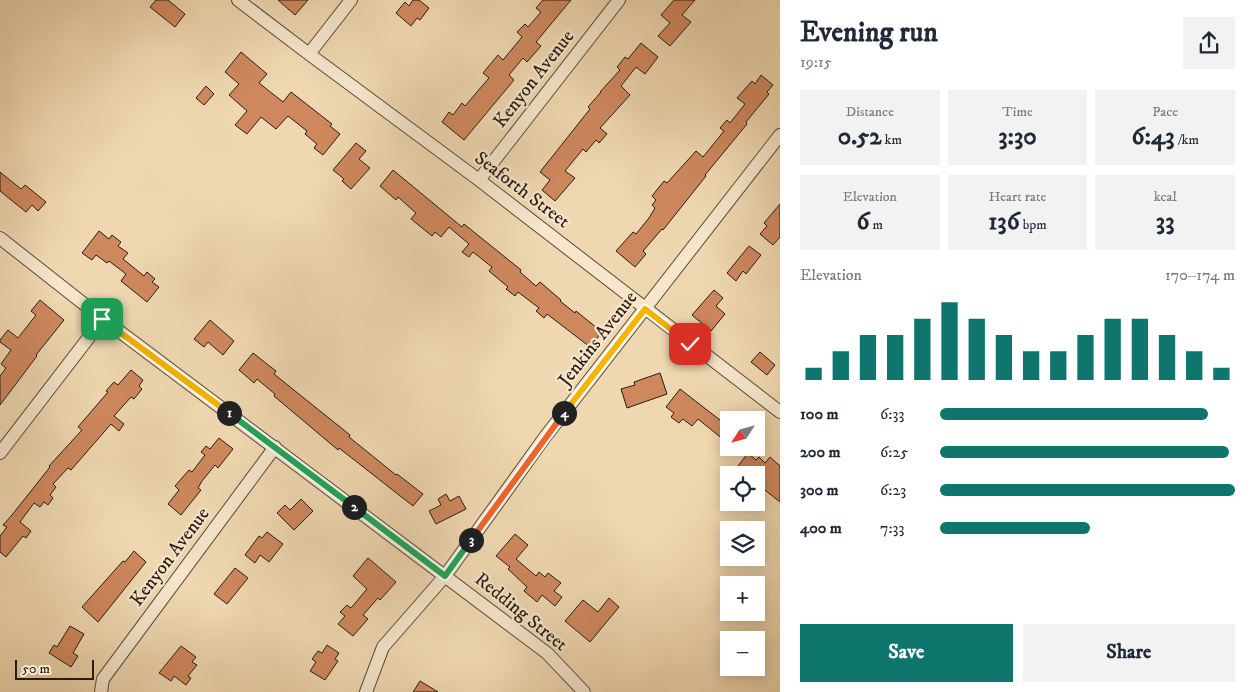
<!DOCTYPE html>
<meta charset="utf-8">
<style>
:root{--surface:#fff;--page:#f2f2f3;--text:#1f2937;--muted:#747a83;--accent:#0f766e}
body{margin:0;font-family:"IM FELL DW Pica",serif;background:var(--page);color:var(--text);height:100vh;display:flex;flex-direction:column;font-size:19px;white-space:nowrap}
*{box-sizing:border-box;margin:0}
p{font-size:16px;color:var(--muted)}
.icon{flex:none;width:28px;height:28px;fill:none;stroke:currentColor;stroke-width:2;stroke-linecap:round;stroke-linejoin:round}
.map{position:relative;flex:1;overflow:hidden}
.side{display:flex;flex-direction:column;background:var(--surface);width:475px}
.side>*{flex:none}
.needle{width:32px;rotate:234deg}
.fabs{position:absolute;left:720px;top:411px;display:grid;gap:10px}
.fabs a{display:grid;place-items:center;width:45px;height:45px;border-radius:0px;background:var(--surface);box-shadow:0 2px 12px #0003;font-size:25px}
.scale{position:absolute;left:15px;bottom:12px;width:79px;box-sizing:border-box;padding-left:5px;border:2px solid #291b13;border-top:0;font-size:14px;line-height:18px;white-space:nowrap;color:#291b13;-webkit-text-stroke:4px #f5e6cc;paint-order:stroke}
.pin{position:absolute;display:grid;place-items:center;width:42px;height:42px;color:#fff;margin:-21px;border-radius:10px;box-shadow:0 2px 8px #0006}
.km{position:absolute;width:25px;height:25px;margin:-12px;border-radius:50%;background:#222;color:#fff;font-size:14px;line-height:25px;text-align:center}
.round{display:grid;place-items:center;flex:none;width:52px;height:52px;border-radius:0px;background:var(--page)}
.head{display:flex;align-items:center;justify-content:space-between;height:85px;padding:0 20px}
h1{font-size:28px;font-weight:800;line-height:38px}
.stats{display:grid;grid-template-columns:repeat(3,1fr);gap:8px;height:85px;padding:5px 20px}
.stats div{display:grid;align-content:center;border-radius:0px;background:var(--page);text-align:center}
.stats b{font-size:25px;font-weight:800}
.stats small{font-size:14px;font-weight:400}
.stats p{font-size:14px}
.chart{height:140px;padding:10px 20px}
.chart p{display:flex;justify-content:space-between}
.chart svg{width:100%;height:90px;margin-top:5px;stroke:var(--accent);stroke-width:6}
.action{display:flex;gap:10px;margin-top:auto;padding:10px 20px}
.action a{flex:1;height:58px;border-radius:0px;background:var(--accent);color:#fff;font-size:20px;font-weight:800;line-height:58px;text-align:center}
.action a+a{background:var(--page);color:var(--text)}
ul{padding:0 20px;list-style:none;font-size:16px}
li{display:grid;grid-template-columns:80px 60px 1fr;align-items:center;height:38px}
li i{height:12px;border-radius:6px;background:var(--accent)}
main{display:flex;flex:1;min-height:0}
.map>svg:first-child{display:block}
</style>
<main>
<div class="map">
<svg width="780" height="692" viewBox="0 0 780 692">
<rect width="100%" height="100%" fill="#efd8b1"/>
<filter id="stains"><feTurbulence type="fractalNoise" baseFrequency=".004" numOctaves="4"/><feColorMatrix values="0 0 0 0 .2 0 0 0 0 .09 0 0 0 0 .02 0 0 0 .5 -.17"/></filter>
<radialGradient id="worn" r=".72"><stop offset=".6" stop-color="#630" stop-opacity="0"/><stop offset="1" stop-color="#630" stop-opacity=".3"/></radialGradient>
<path fill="#cf885e" stroke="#291b13" d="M 156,0 L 168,0 L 185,14 L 175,27 L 150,7 Z
M 278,0 L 308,0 L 295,15 Z
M 413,0 L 419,0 L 429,8 L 420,20 L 417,18 L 411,26 L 396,13 L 405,2 L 409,6 Z
M 543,0 L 571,0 L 536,42 L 541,46 L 527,62 L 523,58 L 509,75 L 514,80 L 464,140 L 442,122 L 449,112 L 453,115 L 462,103 L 465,106 L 489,78 L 483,73 L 498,55 L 503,60 L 522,37 L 517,32 L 525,24 L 528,27 L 541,12 L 536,8 Z
M 674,0 L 695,0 L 682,15 L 691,22 L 670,46 L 658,36 L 670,23 L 661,15 Z
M 641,43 L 658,57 L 645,74 L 636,67 L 621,86 L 630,95 L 600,128 L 607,134 L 599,143 L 596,140 L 586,152 L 583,149 L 565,171 L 575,178 L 555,201 L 542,190 L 550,180 L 540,172 L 590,109 L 588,107 L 601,92 L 600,92 L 620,70 L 617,67 L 625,57 L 628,59 Z
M 241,52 L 267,74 L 259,83 L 283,102 L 291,92 L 332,124 L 330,126 L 340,134 L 323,155 L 314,148 L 317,144 L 305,134 L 307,131 L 288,116 L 276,129 L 261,117 L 247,134 L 235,125 L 247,111 L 229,95 L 239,84 L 225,72 Z
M 761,75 L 773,85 L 767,92 L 769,94 L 746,122 L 747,124 L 705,175 L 706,176 L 663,230 L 662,229 L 643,251 L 646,254 L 635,267 L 616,251 L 633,232 L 636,234 L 649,218 L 655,208 L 652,205 L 656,200 L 652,196 L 664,181 L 667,183 L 696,151 L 703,157 L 724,131 L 720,128 L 727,120 L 730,123 L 745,104 L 737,98 L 752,81 L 755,84 Z
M 206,86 L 214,94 L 204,105 L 196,98 Z
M 356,143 L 366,151 L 359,159 L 370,168 L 351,189 L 342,181 L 344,179 L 333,170 Z
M 393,170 L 462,227 L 464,224 L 521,270 L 520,272 L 536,286 L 540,282 L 561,300 L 560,301 L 575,313 L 576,311 L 602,332 L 590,347 L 547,314 L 544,318 L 536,311 L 539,308 L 518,292 L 515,296 L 506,289 L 508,287 L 489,271 L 492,267 L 473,252 L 469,257 L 462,252 L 469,244 L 449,227 L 441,237 L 435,232 L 432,236 L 411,219 L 416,213 L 398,197 L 396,200 L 380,186 Z
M 0,172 L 21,189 L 25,185 L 46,202 L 38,211 L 32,205 L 26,212 L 0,191 Z
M 780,204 L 780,237 L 773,245 L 760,234 L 767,226 L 764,223 Z
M 99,231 L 109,239 L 112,235 L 121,242 L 118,246 L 128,253 L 123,259 L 144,276 L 147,272 L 155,279 L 152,282 L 159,287 L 147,302 L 121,281 L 126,274 L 109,261 L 107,263 L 96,255 L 92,260 L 82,253 Z
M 749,246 L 761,255 L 746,274 L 743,271 L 736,281 L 727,273 Z
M 714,290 L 723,298 L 716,306 L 725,314 L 711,331 L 692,315 Z
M 40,300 L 64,320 L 36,355 L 37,356 L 0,405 L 0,376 L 6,368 L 1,364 L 11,350 L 0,342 L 0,340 L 8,330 L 18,338 L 36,315 L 31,311 Z
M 210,320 L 234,341 L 223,355 L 208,342 L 204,347 L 194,339 Z
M 760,352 L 775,365 L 767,375 L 751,362 Z
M 253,353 L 276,371 L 274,374 L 350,435 L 349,437 L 396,475 L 397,474 L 423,494 L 413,506 L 339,448 L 338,450 L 274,396 L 275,394 L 257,379 L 254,383 L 239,370 Z
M 131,370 L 143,380 L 139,386 L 142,389 L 134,399 L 131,397 L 114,416 L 124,424 L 119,431 L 111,424 L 71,470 L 68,468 L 53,484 L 56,487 L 50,495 L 53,498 L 48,505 L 44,502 L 40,507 L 34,503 L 20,522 L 31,531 L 26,538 L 23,536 L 6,557 L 0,552 L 0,536 L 7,527 L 3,525 L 12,515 L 50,467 L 49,466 L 82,430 L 78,427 L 108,392 L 106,391 L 114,382 L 118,385 Z
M 660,373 L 667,394 L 627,408 L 621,389 L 635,385 L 634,382 Z
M 680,389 L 729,427 L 729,444 L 698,419 L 692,426 L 683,419 L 679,423 L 671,417 L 674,413 L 666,407 Z
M 219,438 L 233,449 L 218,468 L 215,465 L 202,481 L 198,488 L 201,490 L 181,515 L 168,504 L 179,490 L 175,486 L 189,470 L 192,472 L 205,455 L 201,452 L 206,446 L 210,449 Z
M 748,453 L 756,460 L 759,457 L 765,463 L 770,457 L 780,466 L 780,502 L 756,483 L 756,475 L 749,475 L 738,466 Z
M 446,494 L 450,501 L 459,496 L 466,509 L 436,524 L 429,511 L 441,505 L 438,499 Z
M 301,499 L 313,511 L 294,530 L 277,513 L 285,505 L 290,510 Z
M 267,532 L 283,544 L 269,562 L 260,555 L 255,563 L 245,555 L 259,536 L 262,538 Z
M 515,534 L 528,545 L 516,559 L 536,576 L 539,572 L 545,577 L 548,573 L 561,583 L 554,591 L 562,597 L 555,606 L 542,595 L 537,602 L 524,591 L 527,587 L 508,569 L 510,567 L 496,556 Z
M 134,551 L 146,562 L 98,622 L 82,607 L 123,561 L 125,562 Z
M 368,558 L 396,582 L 380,600 L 378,598 L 363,615 L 368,619 L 353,636 L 338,624 L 345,616 L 340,612 L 347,605 L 351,608 L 367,589 L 353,576 Z
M 235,568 L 248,578 L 227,604 L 214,594 Z
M 609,598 L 619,607 L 590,642 L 565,621 L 583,600 L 598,612 Z
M 70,626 L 84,634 L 73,653 L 78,656 L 71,667 L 49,653 L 54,645 L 57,647 Z
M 327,645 L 339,653 L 335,659 L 338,661 L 325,680 L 310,671 L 316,662 L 312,659 L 318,651 L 322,653 Z
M 181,646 L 196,657 L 192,662 L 197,665 L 188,676 L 191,678 L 186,685 L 174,676 L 171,681 L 159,673 Z
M 420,681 L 438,692 L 413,692 Z"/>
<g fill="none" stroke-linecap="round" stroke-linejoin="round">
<defs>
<path id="minor" d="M 238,0 L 309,54 L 479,180 L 780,412
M 309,54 L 351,0
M 479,180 L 619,0
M 0,238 L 103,319 L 547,653 L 584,692
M 0,453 L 103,319
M 101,692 L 103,679 L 275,447
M 366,692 L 383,647 L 445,576 L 545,437 L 780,135"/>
</defs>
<use href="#minor" stroke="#5a4a3a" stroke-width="14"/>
<use href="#minor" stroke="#f5e6cc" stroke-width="12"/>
</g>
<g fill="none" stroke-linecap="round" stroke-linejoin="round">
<defs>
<path id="split-1" d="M 102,319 L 229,413"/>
<path id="split-2" d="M 229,413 L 354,507"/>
<path id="split-3" d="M 354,507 L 445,576 L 471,540"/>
<path id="split-4" d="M 471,540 L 564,413"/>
<path id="split-5" d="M 564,413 L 645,309 L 690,344"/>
</defs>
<use href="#split-1" stroke="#fff" stroke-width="10"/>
<use href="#split-2" stroke="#fff" stroke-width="10"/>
<use href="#split-3" stroke="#fff" stroke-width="10"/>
<use href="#split-4" stroke="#fff" stroke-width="10"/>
<use href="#split-5" stroke="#fff" stroke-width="10"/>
<use href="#split-1" stroke="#f5b400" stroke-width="6"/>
<use href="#split-2" stroke="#22a559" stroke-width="6"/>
<use href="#split-3" stroke="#22a559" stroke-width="6"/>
<use href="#split-4" stroke="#f0652b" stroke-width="6"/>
<use href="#split-5" stroke="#f5b400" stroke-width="6"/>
</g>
<g text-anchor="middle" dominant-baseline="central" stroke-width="4.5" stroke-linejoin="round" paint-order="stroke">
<g font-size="19" fill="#291b13" stroke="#f5e6cc">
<text transform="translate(534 79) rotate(-52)">Kenyon Avenue</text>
<text transform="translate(522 190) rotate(37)">Seaforth Street</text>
<text transform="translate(598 339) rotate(-52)">Jenkins Avenue</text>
<text transform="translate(170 557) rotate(-53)">Kenyon Avenue</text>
<text transform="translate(521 612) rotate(39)">Redding Street</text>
</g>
</g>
<rect width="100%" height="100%" filter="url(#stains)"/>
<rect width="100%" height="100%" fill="url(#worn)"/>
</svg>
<div class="fabs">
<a><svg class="needle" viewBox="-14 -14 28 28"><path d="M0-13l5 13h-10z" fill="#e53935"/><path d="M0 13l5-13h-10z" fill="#747a83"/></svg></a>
<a><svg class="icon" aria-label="locate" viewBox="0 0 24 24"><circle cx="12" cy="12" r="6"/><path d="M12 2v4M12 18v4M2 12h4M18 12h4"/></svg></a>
<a><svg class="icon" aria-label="layers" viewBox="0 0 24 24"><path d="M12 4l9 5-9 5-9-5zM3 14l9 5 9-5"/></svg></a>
<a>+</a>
<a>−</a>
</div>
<div class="scale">50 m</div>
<div class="pin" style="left:102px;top:319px;background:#1e9e55"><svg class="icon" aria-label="arrive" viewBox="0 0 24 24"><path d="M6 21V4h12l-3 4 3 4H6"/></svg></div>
<div class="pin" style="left:690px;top:344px;background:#d93025"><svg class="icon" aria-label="check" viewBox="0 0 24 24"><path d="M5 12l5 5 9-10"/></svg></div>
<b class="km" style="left:229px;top:413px">1</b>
<b class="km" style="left:354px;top:507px">2</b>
<b class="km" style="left:471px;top:540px">3</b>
<b class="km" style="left:564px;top:413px">4</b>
</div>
<section class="side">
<div class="head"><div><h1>Evening run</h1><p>19:15</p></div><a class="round"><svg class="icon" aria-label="share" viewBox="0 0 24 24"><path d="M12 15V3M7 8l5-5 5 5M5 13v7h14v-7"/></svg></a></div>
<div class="stats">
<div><p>Distance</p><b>0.52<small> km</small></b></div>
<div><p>Time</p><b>3:30</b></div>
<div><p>Pace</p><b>6:43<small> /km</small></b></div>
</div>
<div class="stats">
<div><p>Elevation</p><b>6<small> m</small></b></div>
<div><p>Heart rate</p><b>136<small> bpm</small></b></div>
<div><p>kcal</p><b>33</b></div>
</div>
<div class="chart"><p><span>Elevation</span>170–174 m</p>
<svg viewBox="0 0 160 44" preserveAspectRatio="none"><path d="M5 44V38M15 44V30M25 44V22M35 44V22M45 44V14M55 44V6M65 44V14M75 44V22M85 44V30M95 44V30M105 44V22M115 44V14M125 44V14M135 44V22M145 44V30M155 44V38"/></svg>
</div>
<ul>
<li><b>100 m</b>6:33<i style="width:91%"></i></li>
<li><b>200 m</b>6:25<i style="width:98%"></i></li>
<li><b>300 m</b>6:23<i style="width:100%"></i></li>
<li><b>400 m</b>7:33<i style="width:51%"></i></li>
</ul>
<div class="action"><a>Save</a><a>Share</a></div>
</section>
</main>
